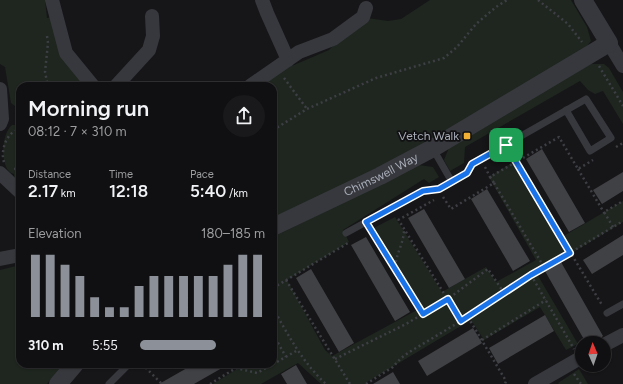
<!DOCTYPE html>
<meta charset="utf-8">
<style>
:root{--surface:#101012;--page:#19191b;--text:#f1f3f6;--muted:#9c9d9f;--line:#303032;--accent:#8c9099}
body{margin:0;font-family:Figtree,sans-serif;background:var(--page);color:var(--text);height:100vh;display:flex;flex-direction:column;font-size:15px;white-space:nowrap}
*{box-sizing:border-box;margin:0}
p{font-size:13px;color:var(--muted)}
.icon{flex:none;width:22px;height:22px;fill:none;stroke:currentColor;stroke-width:2;stroke-linecap:round;stroke-linejoin:round}
.map{position:relative;flex:1;overflow:hidden}
.sheet{position:absolute;left:16px;top:82px;width:261px;height:286px;display:flex;flex-direction:column;background:var(--surface);border-radius:12px;box-shadow:0 1px 3px #0004,0 0 0 1px var(--line)}
.sheet>*{flex:none}
.needle{width:26px;rotate:358deg}
.controls{position:absolute;left:575px;top:336px;display:grid;gap:8px}
.controls a{display:grid;place-items:center;width:36px;height:36px;border-radius:50%;background:var(--surface);box-shadow:0 1px 3px #0004,0 0 0 1px var(--line);font-size:20px}
.pin{position:absolute;display:grid;place-items:center;width:34px;height:34px;color:#fff;margin:-17px;border-radius:8px;box-shadow:0 2px 6px #0006}
.round{display:grid;place-items:center;flex:none;width:42px;height:42px;border-radius:21px;background:var(--page)}
.headline{display:flex;align-items:center;justify-content:space-between;height:68px;padding:0 12px}
h1{font-size:22px;font-weight:600;line-height:30px}
.figures{display:grid;grid-template-columns:repeat(3,1fr);gap:6px;height:68px;padding:4px 12px}
.figures div{display:grid;align-content:center}
.figures b{font-size:17px;font-weight:600}
.figures small{font-size:11px;font-weight:400}
.figures p{font-size:11px}
.chart{height:112px;padding:8px 12px}
.chart p{display:flex;justify-content:space-between}
.chart svg{width:100%;height:72px;margin-top:4px;stroke:var(--accent);stroke-width:6}
ul{padding:0 12px;list-style:none;font-size:13px}
li{display:grid;grid-template-columns:64px 48px 1fr;align-items:center;height:30px}
li i{height:10px;border-radius:5px;background:var(--accent)}
.map>svg:first-child{display:block}
</style>
<div class="map">
<svg width="623" height="384" viewBox="0 0 623 384">
<rect width="100%" height="100%" fill="#161618"/>
<path fill="#1e261f" d="M 0,0 L 45,0 L 47,18 L 52,17 L 84,86 L 20,86 L 20,110 L 11,103 L 5,67 L 0,64 Z
M 430,0 L 571,0 L 587,27 L 591,41 L 583,51 L 466,123 L 273,221 L 273,86 L 261,86 L 287,68 L 329,50 L 339,40 L 367,18 L 388,21 L 401,19 Z
M 591,64 L 604,64 L 609,68 L 623,92 L 623,124 L 603,91 L 595,94 L 588,90 L 580,81 L 465,147 L 464,163 L 450,171 L 444,160 L 450,145 Z
M 12,125 L 20,125 L 20,183 L 14,177 L 14,174 C 0,172 0,135 12,125 Z
M 515,161 L 562,237 L 623,201 L 623,222 L 537,274 L 578,344 L 566,350 L 540,307 L 484,340 L 471,320 L 367,382 L 368,384 L 321,384 L 298,363 L 261,384 L 213,384 L 245,364 L 273,364 L 273,347 L 278,343 L 273,333 L 273,237 L 419,165 L 433,167 L 439,177 L 429,183 L 424,179 L 343,230 L 349,242 L 287,280 L 325,350 L 332,356 L 417,310 L 370,230 L 395,217 L 442,292 L 486,267 L 496,282 L 536,260 L 489,177 Z
M 20,265 L 20,364 L 63,364 L 47,384 L 0,384 L 0,270 Z
M 579,369 L 588,384 L 559,384 L 558,383 Z"/>
<path fill="#404145" d="M 542,149 L 585,223 L 569,232 L 526,159 Z
M 623,172 L 623,191 L 602,204 L 593,190 Z
M 487,189 L 530,261 L 513,271 L 471,199 Z
M 424,209 L 465,279 L 449,288 L 408,218 Z
M 623,235 L 623,255 L 592,274 L 583,260 Z
M 366,237 L 410,312 L 395,321 L 351,245 Z
M 561,262 L 603,336 L 594,343 L 586,343 L 545,271 Z
M 311,269 L 354,343 L 339,352 L 296,278 Z
M 545,315 L 554,331 L 498,364 L 489,348 Z
M 473,328 L 482,343 L 427,376 L 418,361 Z
M 194,364 L 229,364 L 194,384 L 159,384 Z
M 296,365 L 307,384 L 287,384 L 281,374 Z
M 393,372 L 400,384 L 373,384 Z"/>
<g fill="none" stroke-linecap="round" stroke-linejoin="round">
<path stroke="#3d3f44" stroke-width="2.5" stroke-dasharray="2 3" stroke-linecap="butt" d="M 538,0 L 568,24 L 582,42
M 47,36 L 48,43 L 45,72 L 48,86
M 599,66 L 623,106
M 284,78 L 307,109
M 273,130 L 307,109 L 376,78 L 444,58 L 457,47 L 476,24 L 496,7 L 507,0
M 616,147 L 623,143
M 510,152 L 602,305
M 4,162 C 0,151 7,130 20,130
M 485,167 L 490,177
M 14,169 L 20,168
M 578,169 L 606,216
M 494,183 L 544,267
M 443,197 L 451,209 L 494,183 L 490,177 L 559,137 L 578,169 L 593,160
M 398,219 L 461,321
M 398,220 L 434,200
M 613,227 L 604,212 L 623,201
M 371,230 L 423,314
M 395,267 C 396,254 404,243 404,229
M 531,275 L 574,349
M 286,280 L 350,384
M 273,288 L 348,243
M 273,308 C 288,335 303,363 326,384
M 468,317 L 506,381 L 505,384
M 273,334 L 286,357
M 482,340 L 546,300
M 335,359 L 406,324 L 448,299 L 488,269 L 504,293
M 142,364 L 162,384
M 574,374 L 581,384
M 210,384 L 236,368 L 257,373 L 298,350
M 366,384 L 393,367 L 401,358 L 411,351 L 461,321 L 531,275 L 573,251 L 623,221"/>
<path stroke="#37383d" stroke-width="7" d="M 433,149 L 452,182
M 346,233 L 423,191 L 439,189 L 452,182 L 467,173 L 472,164 L 586,99 L 611,138 L 590,151 L 566,110
M 607,313 L 623,304
M 109,384 L 129,364"/>
<path stroke="#37383d" stroke-width="14" d="M 52,0 L 66,53 L 93,86
M 262,0 L 267,13 L 288,60
M 609,43 L 623,66
M 116,86 L 149,50 L 153,36 L 152,16
M 250,86 L 299,52 L 333,39 L 363,17 L 366,8
M 0,89 L 2,119 L 0,124
M 0,173 L 20,192
M 0,259 L 20,255
M 604,345 L 623,335
M 535,384 L 582,357"/>
<g stroke="#37383d" stroke-width="18">
<path id="s1" d="M 273,227 L 380,176 L 433,148 L 609,43 L 583,0"/>
<path d="M 58,384 L 75,364"/>
</g>
</g>
<g fill="none" stroke-linecap="round" stroke-linejoin="round">
<defs>
<path id="route" d="M 506,145 L 570,253 L 531,275 L 461,321 L 448,299 L 423,314 L 366,222 L 423,191 L 439,189 L 467,173 L 472,164 Z"/>
</defs>
<use href="#route" stroke="#fff" stroke-width="8"/>
<use href="#route" stroke="#1a73e8" stroke-width="5"/>
</g>
<rect fill="#f2b134" stroke="#111113" stroke-width="1.5" x="463" y="132" width="8" height="8" rx="2"/>
<g text-anchor="middle" dominant-baseline="central" stroke-width="3.5" stroke-linejoin="round" paint-order="stroke">
<g font-size="12" fill="#a8adb8" stroke="#111113" text-anchor="end">
<text x="459" y="136">Vetch Walk</text>
</g>
<g font-size="12" fill="#a8adb8" stroke="#111113">
<text stroke="none"><textPath href="#s1" startOffset="120">Chimswell Way</textPath></text>
</g>
</g>
</svg>
<div class="controls">
<a><svg class="needle" viewBox="-14 -14 28 28"><path d="M0-13l5 13h-10z" fill="#e53935"/><path d="M0 13l5-13h-10z" fill="#9c9d9f"/></svg></a>
</div>
<div class="pin" style="left:506px;top:145px;background:#1e9e55"><svg class="icon" aria-label="arrive" viewBox="0 0 24 24"><path d="M6 21V4h12l-3 4 3 4H6"/></svg></div>
<section class="sheet">
<div class="headline"><div><h1>Morning run</h1><p>08:12 · 7 × 310 m</p></div><a class="round"><svg class="icon" aria-label="share" viewBox="0 0 24 24"><path d="M12 15V3M7 8l5-5 5 5M5 13v7h14v-7"/></svg></a></div>
<div class="figures">
<div><p>Distance</p><b>2.17<small> km</small></b></div>
<div><p>Time</p><b>12:18</b></div>
<div><p>Pace</p><b>5:40<small> /km</small></b></div>
</div>
<div class="chart"><p><span>Elevation</span>180–185 m</p>
<svg viewBox="0 0 160 44" preserveAspectRatio="none"><path d="M5 44V6M15 44V6M25 44V12M35 44V19M45 44V32M55 44V38M65 44V38M75 44V25M85 44V19M95 44V19M105 44V19M115 44V19M125 44V19M135 44V12M145 44V6M155 44V6"/></svg>
</div>
<ul>
<li><b>310 m</b>5:55<i style="width:61%"></i></li>
</ul>
</section>
</div>
